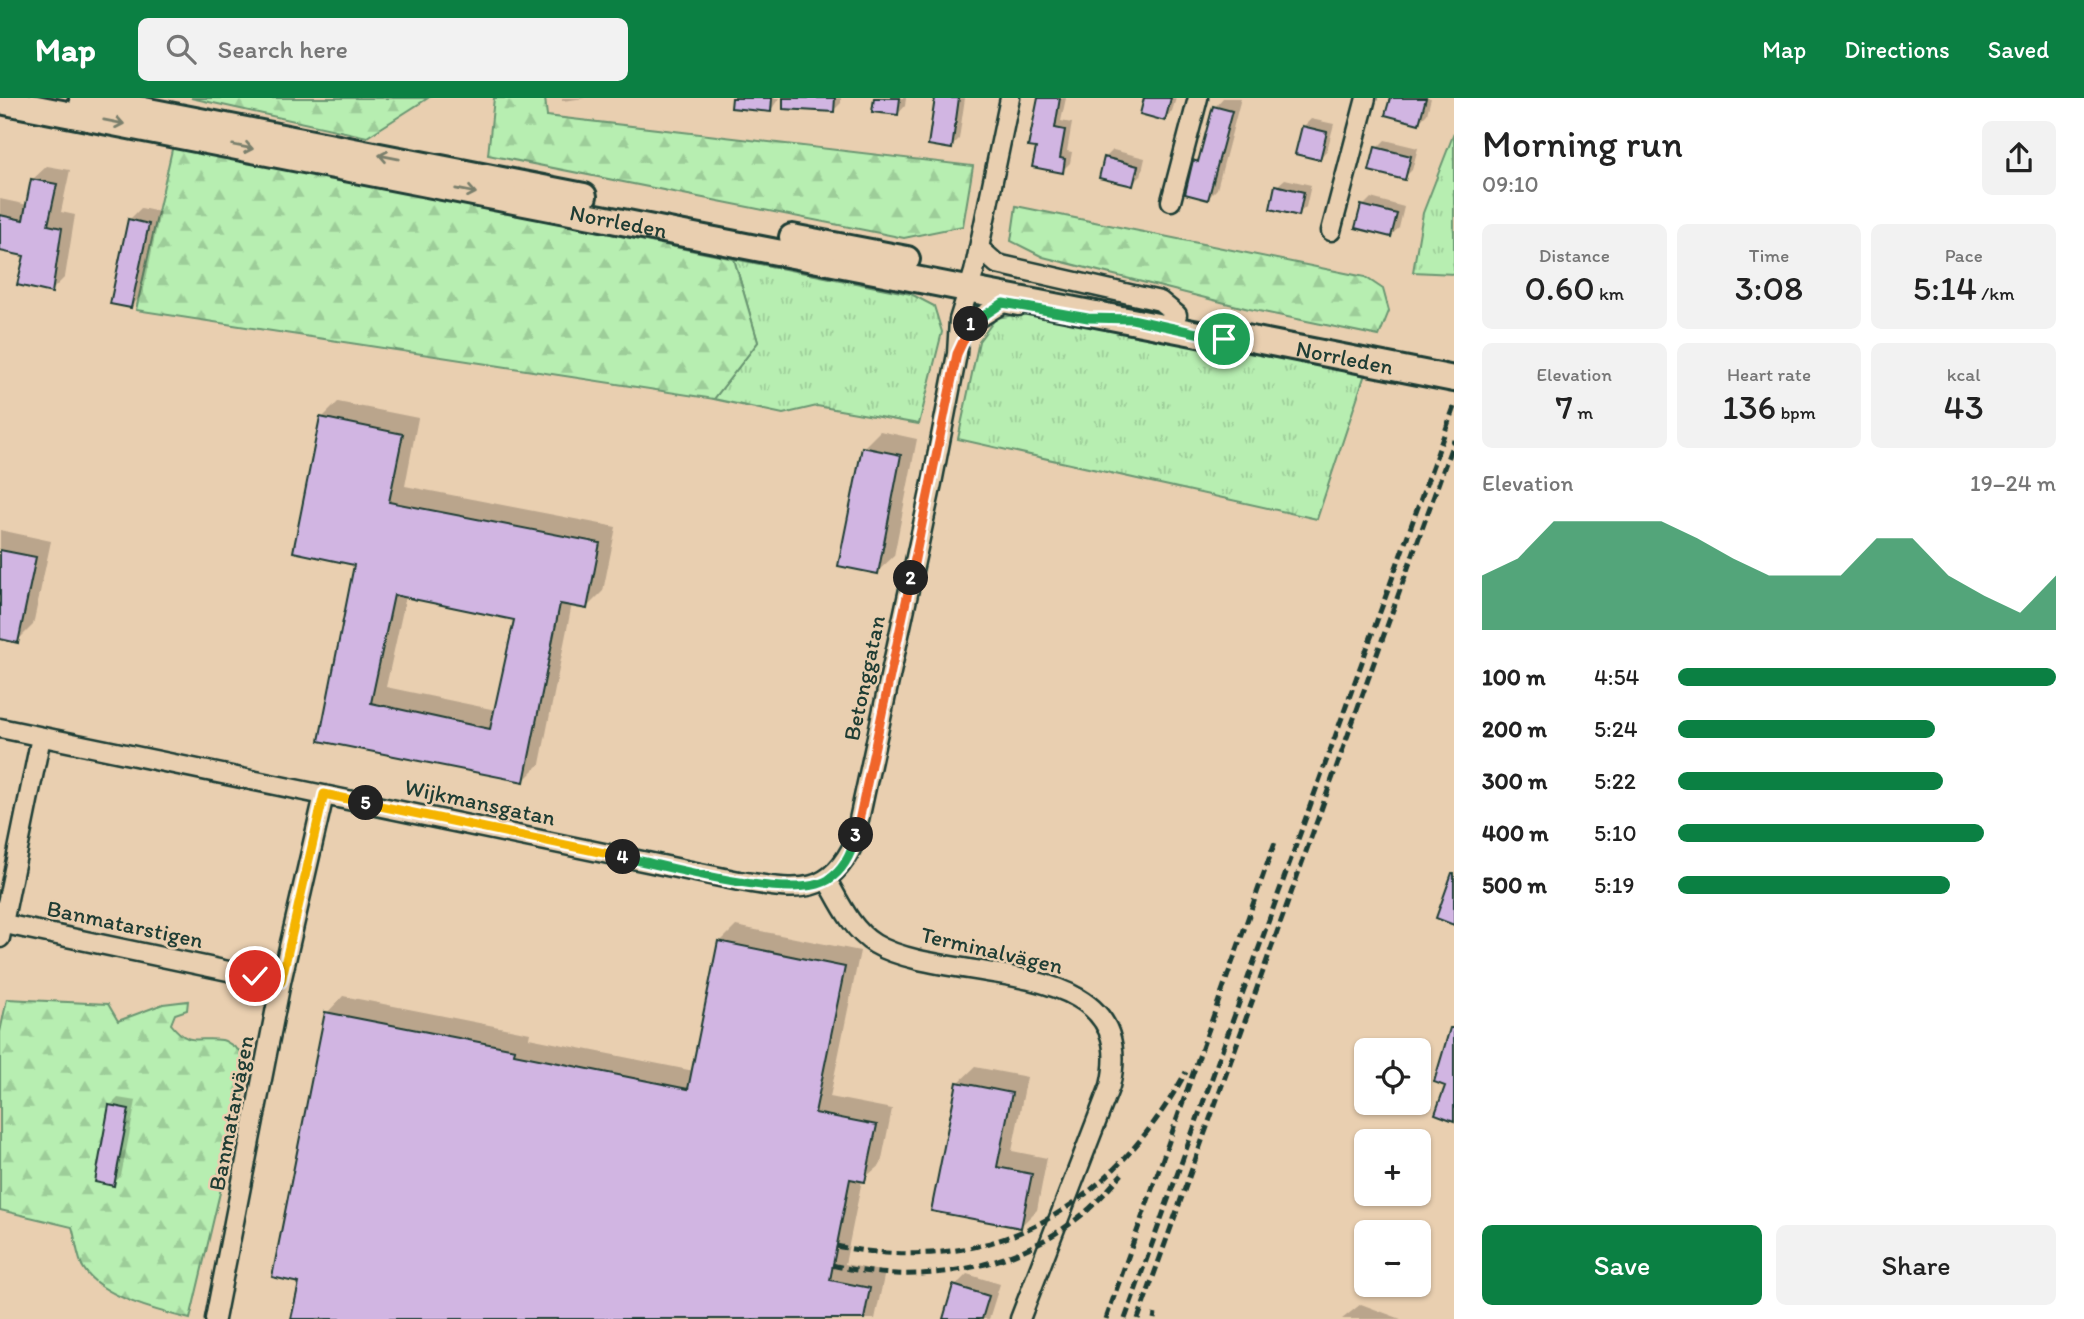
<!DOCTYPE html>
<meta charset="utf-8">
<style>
:root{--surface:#fff;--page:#f2f2f2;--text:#222;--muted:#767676;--accent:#0b8043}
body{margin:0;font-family:Itim,sans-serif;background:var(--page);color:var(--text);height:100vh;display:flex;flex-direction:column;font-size:26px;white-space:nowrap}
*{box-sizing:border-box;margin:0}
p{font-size:23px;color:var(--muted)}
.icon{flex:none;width:38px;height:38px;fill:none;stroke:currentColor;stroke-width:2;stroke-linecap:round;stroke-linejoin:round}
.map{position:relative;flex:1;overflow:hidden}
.details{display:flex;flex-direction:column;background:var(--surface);width:630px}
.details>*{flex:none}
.fabs{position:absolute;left:1354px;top:940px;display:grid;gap:14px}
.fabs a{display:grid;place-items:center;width:77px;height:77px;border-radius:10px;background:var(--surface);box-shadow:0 2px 5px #0004;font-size:35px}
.pin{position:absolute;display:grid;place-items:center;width:60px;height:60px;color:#fff;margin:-30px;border:4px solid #fff;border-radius:50%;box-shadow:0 2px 7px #0007}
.km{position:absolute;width:35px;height:35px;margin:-18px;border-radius:50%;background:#222;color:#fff;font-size:19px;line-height:35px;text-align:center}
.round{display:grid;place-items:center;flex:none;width:74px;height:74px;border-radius:10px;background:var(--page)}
.summary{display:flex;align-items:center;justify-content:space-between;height:119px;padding:0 28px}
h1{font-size:38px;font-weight:600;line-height:52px}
.stats{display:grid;grid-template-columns:repeat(3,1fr);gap:10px;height:119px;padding:7px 28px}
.stats div{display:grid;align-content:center;border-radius:10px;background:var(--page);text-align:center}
.stats b{font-size:35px;font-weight:600}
.stats small{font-size:19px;font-weight:400}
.stats p{font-size:19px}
.chart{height:196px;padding:14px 28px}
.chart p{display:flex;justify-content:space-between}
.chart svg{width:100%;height:126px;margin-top:7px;fill:var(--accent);opacity:.7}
.action{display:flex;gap:14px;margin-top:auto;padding:14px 28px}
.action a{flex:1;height:80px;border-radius:10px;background:var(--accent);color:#fff;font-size:28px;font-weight:600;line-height:80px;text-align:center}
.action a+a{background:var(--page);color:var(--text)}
ul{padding:0 28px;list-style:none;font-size:23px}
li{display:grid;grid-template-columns:112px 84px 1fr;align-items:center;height:52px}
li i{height:18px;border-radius:9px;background:var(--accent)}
header{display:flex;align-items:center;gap:42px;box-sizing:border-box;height:98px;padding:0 35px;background:var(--accent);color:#fff}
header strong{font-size:33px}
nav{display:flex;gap:38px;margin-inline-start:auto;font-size:24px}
.search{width:490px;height:63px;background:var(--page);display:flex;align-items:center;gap:18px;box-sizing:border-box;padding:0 24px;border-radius:10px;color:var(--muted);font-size:26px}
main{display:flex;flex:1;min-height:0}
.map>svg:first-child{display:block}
</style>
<header>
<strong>Map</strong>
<div class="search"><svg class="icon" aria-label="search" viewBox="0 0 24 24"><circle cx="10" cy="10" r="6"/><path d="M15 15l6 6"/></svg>Search here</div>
<nav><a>Map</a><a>Directions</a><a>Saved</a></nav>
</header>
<main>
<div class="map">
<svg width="1454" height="1221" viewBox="0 0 1454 1221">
<defs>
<pattern id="grass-tufts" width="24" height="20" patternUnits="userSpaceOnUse" patternTransform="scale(1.75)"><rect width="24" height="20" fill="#b7eeb1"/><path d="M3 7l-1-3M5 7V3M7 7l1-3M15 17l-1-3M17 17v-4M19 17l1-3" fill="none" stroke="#9dcd99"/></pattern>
<pattern id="forest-firs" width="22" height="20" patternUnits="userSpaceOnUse" patternTransform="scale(1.75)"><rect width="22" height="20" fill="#b7eeb1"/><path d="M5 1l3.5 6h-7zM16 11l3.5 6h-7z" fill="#9dcd99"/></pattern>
</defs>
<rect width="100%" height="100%" fill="#e9cfb0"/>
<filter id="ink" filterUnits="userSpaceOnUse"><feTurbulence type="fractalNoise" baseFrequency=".0143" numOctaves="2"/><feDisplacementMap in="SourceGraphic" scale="14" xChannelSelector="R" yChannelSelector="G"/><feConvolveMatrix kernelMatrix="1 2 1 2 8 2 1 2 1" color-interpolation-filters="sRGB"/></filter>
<g filter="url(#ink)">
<path fill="url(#grass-tufts)" stroke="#6b9672" stroke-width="2" d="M 1454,35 L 1454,176 L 1413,174 L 1423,115 Z
M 734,161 L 911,196 L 934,208 L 942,234 L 919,326 L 817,308 L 783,316 L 714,301 L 758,244 Z
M 1028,215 L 1365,276 L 1317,421 L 958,341 L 979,243 L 996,220 Z"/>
<path fill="url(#forest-firs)" stroke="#6b9672" stroke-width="2" d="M 191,0 L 428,0 L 367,39 Z
M 494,0 L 545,0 L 547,18 L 973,68 L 963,128 L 904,140 L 488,57 Z
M 173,47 L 734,161 L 758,244 L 714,301 L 136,212 Z
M 1016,108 L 1365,179 L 1383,191 L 1389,213 L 1379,238 L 1249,211 L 1043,159 L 1011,143 Z
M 7,901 L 108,906 L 118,923 L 163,906 L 188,903 L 187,912 L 175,916 L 171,926 C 190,950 197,938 222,942 C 228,943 235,950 241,954 L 246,985 L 190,1221 C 161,1214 101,1199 84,1171 C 77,1161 76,1141 72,1129 L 0,1112 L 0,934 Z"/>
<path fill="#0003" fill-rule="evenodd" d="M 562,0 L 585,0 L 562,3 Z
M 749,0 L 779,0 L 771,12 Z
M 813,0 L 841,0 L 841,5 L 833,13 Z
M 876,0 L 906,0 L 905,8 L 898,16 Z
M 936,0 L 965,0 L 959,41 L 951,49 Z
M 1039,0 L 1066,0 L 1061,23 L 1072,25 L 1067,53 L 1072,54 L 1070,65 L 1062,73 L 1038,49 Z
M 1146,0 L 1176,0 L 1172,13 L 1165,21 Z
M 1223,0 L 1241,0 L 1217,91 L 1208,100 L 1195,63 L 1202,56 L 1215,9 Z
M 1392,0 L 1431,0 L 1427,16 L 1419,24 Z
M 1311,21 L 1334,26 L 1327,52 L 1320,60 L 1304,28 Z
M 1385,42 L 1418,50 L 1412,72 L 1404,80 L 1377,50 Z
M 1113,52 L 1145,60 L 1141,78 L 1133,86 L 1105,60 Z
M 47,68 L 70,72 L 61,114 L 75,117 L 65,179 L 51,193 L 26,157 L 0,151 L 0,101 L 28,107 L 33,81 Z
M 1285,81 L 1311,87 L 1306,109 L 1298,116 L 1277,88 Z
M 1371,100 L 1404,109 L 1399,130 L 1391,137 L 1363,108 Z
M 141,110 L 160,114 L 143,196 L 131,209 L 129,122 Z
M 338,304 L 418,320 L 405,388 L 616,429 L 603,493 L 587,509 L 572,506 L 540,666 L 524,682 L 321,642 L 356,465 L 322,320 ZM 406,498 L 516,521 L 496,612 L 386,589 Z
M 880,333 L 917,341 L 894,458 L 877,474 L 863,350 Z
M 0,432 L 51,443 L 33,527 L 17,543 L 0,540 Z
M 736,828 L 860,853 L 830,999 L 892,1011 L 881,1066 L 862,1082 L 845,1166 L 885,1174 L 875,1221 L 293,1221 L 301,1183 L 327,915 L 343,898 L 530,935 L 529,940 L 694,973 L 720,844 Z
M 975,969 L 1027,979 L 1012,1053 L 1047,1060 L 1037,1112 L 1021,1128 L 958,985 Z
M 118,1000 L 136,1003 L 121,1078 L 113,1086 L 110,1008 Z
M 967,1176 L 1000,1186 L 989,1221 L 944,1221 L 955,1188 Z
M 1361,1206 L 1401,1221 L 1342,1221 Z"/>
<path fill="#d1b5e2" stroke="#1f3d34" stroke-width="2" fill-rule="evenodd" d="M 732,0 L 772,0 L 771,14 L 731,10 Z
M 783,0 L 835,0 L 834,14 L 783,11 Z
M 874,0 L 900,0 L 898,17 L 872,14 Z
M 935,0 L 959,0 L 952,51 L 928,47 Z
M 1038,0 L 1060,0 L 1055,30 L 1065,32 L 1060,60 L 1065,61 L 1063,75 L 1032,69 L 1036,50 L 1028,49 Z
M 1144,0 L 1171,0 L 1165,23 L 1140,16 Z
M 1390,0 L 1426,0 L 1419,26 L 1385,17 Z
M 1213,8 L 1232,13 L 1208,102 L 1185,96 L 1193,62 L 1198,64 Z
M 1302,28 L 1327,34 L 1320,62 L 1295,56 Z
M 1375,49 L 1411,58 L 1405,82 L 1369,73 Z
M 1104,59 L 1138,68 L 1133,88 L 1099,80 Z
M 31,81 L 57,86 L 48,127 L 62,130 L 52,195 L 17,187 L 24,158 L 0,153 L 0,117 L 23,122 Z
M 1275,87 L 1304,94 L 1299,118 L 1270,111 Z
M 1361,107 L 1397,116 L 1391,139 L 1355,130 Z
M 128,121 L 149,126 L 131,210 L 110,206 Z
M 320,319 L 403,336 L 389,404 L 600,445 L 587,511 L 560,506 L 524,684 L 319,643 L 354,467 L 293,454 ZM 394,497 L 514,522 L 490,631 L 371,605 Z
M 862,349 L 901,357 L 878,476 L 838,468 Z
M 0,452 L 36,459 L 18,545 L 0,541 Z
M 1452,775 L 1454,775 L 1454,827 L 1436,820 Z
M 718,843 L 845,869 L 815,1015 L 877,1027 L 865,1084 L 850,1081 L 830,1182 L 870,1190 L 864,1221 L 291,1221 L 299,1185 L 272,1179 L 325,914 L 515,951 L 514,956 L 688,991 Z
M 1450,930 L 1454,930 L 1454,1023 L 1435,1016 L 1445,988 L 1434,984 Z
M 957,984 L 1012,995 L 997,1069 L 1032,1076 L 1021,1130 L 931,1113 Z
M 109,1007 L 129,1011 L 114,1088 L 95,1084 Z
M 953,1187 L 989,1198 L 982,1221 L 943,1221 Z"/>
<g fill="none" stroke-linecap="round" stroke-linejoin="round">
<defs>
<path id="minor" d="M 1171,103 L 1198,0
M 1331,133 L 1366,0
M 979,150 L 997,166 L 1160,203 L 1177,217
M 972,224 L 1003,205 L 1018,208
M 0,630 L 739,783 C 792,791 828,802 854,745 L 932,385 L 957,256 L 959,222 L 974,174 L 1010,0
M 827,782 C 840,805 852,832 875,846 C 947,889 1142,853 1110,988 L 1020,1221
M 0,825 L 281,884
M 0,840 L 41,639
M 215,1221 L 281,884 L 324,697"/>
<g id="secondary">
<path d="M 82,0 L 584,98"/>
<path id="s1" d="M 0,3 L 1224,241 L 1236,238 L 1454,281"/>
<path d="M 792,139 L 907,161"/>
</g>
</defs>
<use href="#minor" stroke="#1f3d34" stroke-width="23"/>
<use href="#secondary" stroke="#1f3d34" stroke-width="30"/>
<use href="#minor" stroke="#e9cfb0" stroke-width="18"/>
<use href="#secondary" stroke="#e9cfb0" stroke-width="24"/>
<path stroke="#1f3d34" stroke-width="5" stroke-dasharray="10 5" stroke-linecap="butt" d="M 836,1148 C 993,1180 1110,1111 1186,974
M 832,1167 C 922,1189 1018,1172 1089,1111 C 1101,1100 1112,1087 1122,1076
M 1106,1221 L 1275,744
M 1125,1221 L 1454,309
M 1138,1221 L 1454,342
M 1154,1221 L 1155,1216"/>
</g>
<defs><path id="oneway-shaft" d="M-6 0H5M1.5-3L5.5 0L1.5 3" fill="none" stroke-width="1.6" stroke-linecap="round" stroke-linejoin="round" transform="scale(1.75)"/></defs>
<g stroke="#7a7f6c">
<use href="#oneway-shaft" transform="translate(114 24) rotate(11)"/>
<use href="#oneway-shaft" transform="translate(243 49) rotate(11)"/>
<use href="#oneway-shaft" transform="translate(389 59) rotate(-169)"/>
<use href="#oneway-shaft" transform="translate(466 93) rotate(11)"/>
</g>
</g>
<g fill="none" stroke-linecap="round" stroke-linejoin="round" filter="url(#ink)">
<defs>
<path id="split-1" d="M 971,226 L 1003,205 L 1088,220 L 1132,221 L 1224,241"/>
<path id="split-2" d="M 911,480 L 957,256 L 971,226"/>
<path id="split-3" d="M 856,737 L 911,480"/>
<path id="split-4" d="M 623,759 C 667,768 791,804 828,782 C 844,772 852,754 856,737"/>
<path id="split-5" d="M 366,705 L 623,759"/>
<path id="split-6" d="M 255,878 L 281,884 L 324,696 L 366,705"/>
</defs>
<use href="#split-1" stroke="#fff" stroke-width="14"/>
<use href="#split-2" stroke="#fff" stroke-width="14"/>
<use href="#split-3" stroke="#fff" stroke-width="14"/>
<use href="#split-4" stroke="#fff" stroke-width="14"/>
<use href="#split-5" stroke="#fff" stroke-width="14"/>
<use href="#split-6" stroke="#fff" stroke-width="14"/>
<use href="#split-1" stroke="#22a559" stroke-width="9"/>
<use href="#split-2" stroke="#f0652b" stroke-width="9"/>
<use href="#split-3" stroke="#f0652b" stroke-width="9"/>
<use href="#split-4" stroke="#22a559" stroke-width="9"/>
<use href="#split-5" stroke="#f5b400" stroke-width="9"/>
<use href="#split-6" stroke="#f5b400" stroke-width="9"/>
</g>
<g text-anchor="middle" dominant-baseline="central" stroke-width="5" stroke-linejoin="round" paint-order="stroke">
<g font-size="23" fill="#1f3d34" stroke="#e9cfb0">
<text stroke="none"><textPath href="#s1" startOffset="630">Norrleden</textPath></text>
<text stroke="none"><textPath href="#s1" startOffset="1370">Norrleden</textPath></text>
<text transform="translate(864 580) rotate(-78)">Betonggatan</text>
<text transform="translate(480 704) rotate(12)">Wijkmansgatan</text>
<text transform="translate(125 826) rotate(12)">Banmatarstigen</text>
<text transform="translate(992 852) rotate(13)">Terminalvägen</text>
<text transform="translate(231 1015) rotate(-79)">Banmatarvägen</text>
</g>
</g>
</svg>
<div class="fabs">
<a><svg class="icon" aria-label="locate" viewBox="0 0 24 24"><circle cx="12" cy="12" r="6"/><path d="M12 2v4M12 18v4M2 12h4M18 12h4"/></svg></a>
<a>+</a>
<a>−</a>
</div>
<div class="pin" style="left:1224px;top:241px;background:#1e9e55"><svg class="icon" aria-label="arrive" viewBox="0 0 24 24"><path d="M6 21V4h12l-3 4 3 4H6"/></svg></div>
<div class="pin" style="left:255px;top:878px;background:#d93025"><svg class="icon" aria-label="check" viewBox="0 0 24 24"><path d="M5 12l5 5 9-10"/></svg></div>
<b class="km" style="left:971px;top:226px">1</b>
<b class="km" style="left:911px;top:480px">2</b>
<b class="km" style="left:856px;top:737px">3</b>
<b class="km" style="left:623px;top:759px">4</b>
<b class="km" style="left:366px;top:705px">5</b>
</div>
<section class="details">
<div class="summary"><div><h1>Morning run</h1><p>09:10</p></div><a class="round"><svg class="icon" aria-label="share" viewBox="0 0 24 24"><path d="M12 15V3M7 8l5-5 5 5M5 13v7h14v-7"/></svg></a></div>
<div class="stats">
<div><p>Distance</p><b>0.60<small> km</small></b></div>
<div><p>Time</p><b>3:08</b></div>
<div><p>Pace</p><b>5:14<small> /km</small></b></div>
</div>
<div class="stats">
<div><p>Elevation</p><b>7<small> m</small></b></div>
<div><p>Heart rate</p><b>136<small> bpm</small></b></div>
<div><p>kcal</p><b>43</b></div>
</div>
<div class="chart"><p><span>Elevation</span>19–24 m</p>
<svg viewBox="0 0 160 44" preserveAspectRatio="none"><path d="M0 44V25L10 19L20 6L30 6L40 6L50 6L60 12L70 19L80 25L90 25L100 25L110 12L120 12L130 25L140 32L150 38L160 25V44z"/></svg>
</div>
<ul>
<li><b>100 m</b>4:54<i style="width:100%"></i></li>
<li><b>200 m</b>5:24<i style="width:68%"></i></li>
<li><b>300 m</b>5:22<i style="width:70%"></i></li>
<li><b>400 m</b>5:10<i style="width:81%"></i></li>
<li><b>500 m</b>5:19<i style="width:72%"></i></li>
</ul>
<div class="action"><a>Save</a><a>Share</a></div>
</section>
</main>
